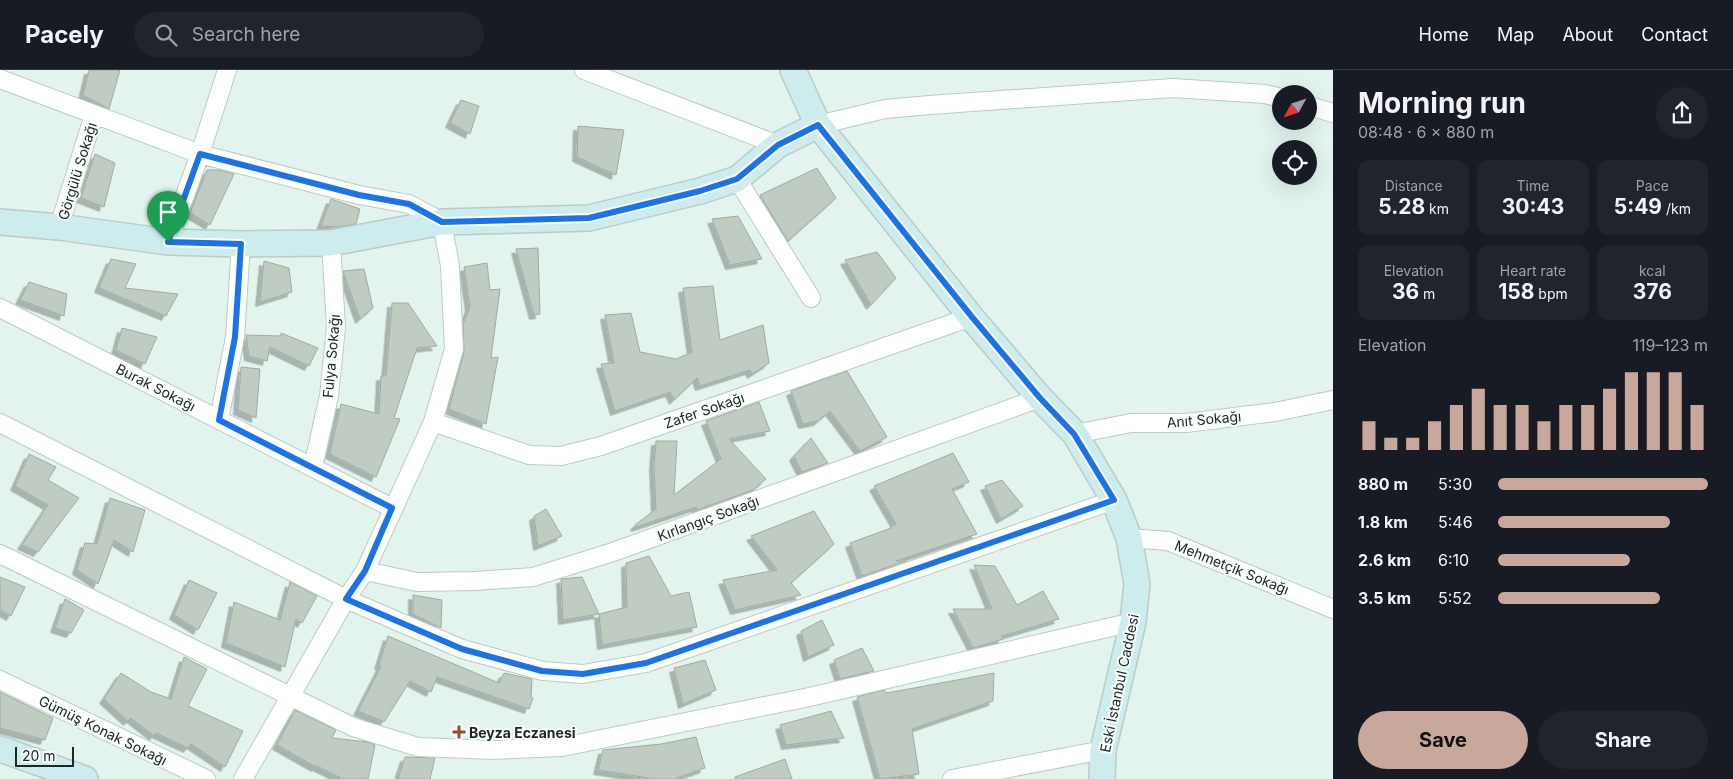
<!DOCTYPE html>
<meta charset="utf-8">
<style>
:root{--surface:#171b24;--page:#20242c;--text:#f1f3f6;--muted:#9ea1a6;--line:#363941;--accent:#c7a89a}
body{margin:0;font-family:Inter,sans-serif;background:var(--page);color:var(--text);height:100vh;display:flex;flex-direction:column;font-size:19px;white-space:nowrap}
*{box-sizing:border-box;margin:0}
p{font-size:16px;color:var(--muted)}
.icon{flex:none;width:28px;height:28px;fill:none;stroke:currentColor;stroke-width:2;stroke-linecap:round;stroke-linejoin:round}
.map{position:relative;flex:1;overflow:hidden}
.panel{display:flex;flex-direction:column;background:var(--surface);width:400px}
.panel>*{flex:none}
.needle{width:32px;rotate:230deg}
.controls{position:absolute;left:1272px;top:15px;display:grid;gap:10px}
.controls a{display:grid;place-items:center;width:45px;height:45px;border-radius:50%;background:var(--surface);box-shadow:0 5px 20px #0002;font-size:25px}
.scale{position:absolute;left:15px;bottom:12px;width:59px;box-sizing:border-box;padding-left:5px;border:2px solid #212725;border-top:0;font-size:14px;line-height:18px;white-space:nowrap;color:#212725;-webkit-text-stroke:4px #f8fffd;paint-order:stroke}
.pin{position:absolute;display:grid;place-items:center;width:42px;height:42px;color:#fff;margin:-51px -21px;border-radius:50% 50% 50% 0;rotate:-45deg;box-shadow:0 0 5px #0007}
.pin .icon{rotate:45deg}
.round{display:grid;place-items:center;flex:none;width:52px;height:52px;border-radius:26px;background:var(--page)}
.head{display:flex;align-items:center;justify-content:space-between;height:85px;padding:0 25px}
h1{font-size:28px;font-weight:700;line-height:38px}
.stats{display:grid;grid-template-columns:repeat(3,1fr);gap:8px;height:85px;padding:5px 25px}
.stats div{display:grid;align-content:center;border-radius:12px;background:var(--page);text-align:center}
.stats b{font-size:21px;font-weight:700}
.stats small{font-size:14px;font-weight:400}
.stats p{font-size:14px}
.chart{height:140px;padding:10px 25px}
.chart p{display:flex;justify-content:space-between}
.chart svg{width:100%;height:90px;margin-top:5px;stroke:var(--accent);stroke-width:6}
.cta{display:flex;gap:10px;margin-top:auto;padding:10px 25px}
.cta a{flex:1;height:58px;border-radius:30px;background:var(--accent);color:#111;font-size:20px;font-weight:700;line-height:58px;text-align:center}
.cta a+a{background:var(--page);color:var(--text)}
ul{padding:0 25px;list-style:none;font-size:16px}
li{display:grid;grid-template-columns:80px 60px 1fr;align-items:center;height:38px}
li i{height:12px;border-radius:6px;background:var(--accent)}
header{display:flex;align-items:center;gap:30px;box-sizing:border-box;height:70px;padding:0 25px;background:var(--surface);border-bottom:1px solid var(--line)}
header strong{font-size:24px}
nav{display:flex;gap:28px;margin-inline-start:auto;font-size:18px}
.search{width:350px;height:45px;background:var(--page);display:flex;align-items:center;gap:12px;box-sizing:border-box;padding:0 18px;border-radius:28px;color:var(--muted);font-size:19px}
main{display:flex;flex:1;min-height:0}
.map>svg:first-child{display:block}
</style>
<header>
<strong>Pacely</strong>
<div class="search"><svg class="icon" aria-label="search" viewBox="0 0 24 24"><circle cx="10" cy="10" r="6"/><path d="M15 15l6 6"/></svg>Search here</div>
<nav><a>Home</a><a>Map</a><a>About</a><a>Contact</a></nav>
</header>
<main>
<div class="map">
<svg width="1333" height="709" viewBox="0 0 1333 709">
<defs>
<filter id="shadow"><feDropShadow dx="-4.5" dy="4.5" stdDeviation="0" flood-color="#0004"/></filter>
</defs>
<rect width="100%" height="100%" fill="#e3f4ef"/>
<path fill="#c0ccc2" stroke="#9faba1" filter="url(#shadow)" d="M 89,0 L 120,0 L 109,39 L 83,25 Z
M 461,30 L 479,36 L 470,64 L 450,53 Z
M 578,56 L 624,60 L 616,105 L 577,87 Z
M 95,84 L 115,93 L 104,137 L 81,128 Z
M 817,98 L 836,128 L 788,171 L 760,125 Z
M 207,100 L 220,100 L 234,104 L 210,155 L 190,143 Z
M 331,129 L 360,139 L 356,154 L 338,157 L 321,156 Z
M 738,146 L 762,189 L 730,195 L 712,149 Z
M 538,178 L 540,244 L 534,245 L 516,179 Z
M 877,182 L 896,208 L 871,235 L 845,190 Z
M 111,189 L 136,194 L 125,218 L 178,224 L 166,246 L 99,218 Z
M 264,191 L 289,198 L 292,222 L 260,232 Z
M 487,193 L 490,220 L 500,219 L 491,288 L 498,287 L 486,354 L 449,339 L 464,282 L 463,254 L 470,237 L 464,197 Z
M 364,199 L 373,238 L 360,249 L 343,201 Z
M 29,212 L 67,224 L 64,246 L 20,230 Z
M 713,216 L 720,270 L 763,255 L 769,293 L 752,304 L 750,300 L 700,316 L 697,308 L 674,330 L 670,322 L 615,341 L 601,294 L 614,293 L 605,245 L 631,243 L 640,282 L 676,289 L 692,282 L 683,218 Z
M 392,233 L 408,233 L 437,276 L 417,278 L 394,348 L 400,349 L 376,407 L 330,384 L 341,334 L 379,344 L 381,306 L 386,306 Z
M 122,258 L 157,267 L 145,294 L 116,280 Z
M 281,263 L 318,278 L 309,296 L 270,277 L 267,291 L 249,286 L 246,265 L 281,266 Z
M 241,297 L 260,299 L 256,348 L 238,340 Z
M 847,301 L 887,367 L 860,381 L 830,341 L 818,351 L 803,354 L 791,321 Z
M 759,332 L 770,361 L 729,369 L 766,409 L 753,420 L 697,440 L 696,437 L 636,457 L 635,455 L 656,439 L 654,396 L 656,371 L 677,371 L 674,425 L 721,389 L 706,351 Z
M 811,368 L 828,393 L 802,402 L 794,386 Z
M 953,383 L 969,412 L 952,419 L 977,464 L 896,491 L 906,491 L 862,506 L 850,473 L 891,458 L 890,457 L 896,454 L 874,416 Z
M 29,384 L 56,397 L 48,410 L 79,428 L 38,482 L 22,475 L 48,435 L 15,416 Z
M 1002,410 L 1023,436 L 1001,449 L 985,416 Z
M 110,428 L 145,440 L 133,482 L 114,470 L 98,514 L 77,500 L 85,473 L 97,474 Z
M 546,439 L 562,466 L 538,476 L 534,446 Z
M 814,441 L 834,474 L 791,513 L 801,525 L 735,540 L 723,510 L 777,500 L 751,466 Z
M 649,486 L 671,526 L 689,522 L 697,557 L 602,575 L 599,544 L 627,537 L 626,493 Z
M 974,495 L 995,496 L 1017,535 L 1043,521 L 1059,549 L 1002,566 L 1003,569 L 973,578 L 953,539 L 992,539 Z
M 0,507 L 25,517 L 11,546 L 0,540 Z
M 582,507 L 599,544 L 563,550 L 561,509 Z
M 189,510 L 217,523 L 198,560 L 174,545 Z
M 290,512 L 317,526 L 302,553 L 296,549 L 285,597 L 226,573 L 234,532 L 280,550 Z
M 413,525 L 442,530 L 441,558 L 413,544 Z
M 65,529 L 84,540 L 71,563 L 55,558 Z
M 822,550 L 834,575 L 808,587 L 801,561 Z
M 388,566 L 499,613 L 504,603 L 532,609 L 531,627 L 533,628 L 529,639 L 437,607 L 431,622 L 410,611 L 384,652 L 358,641 L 381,596 L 379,595 Z
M 862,578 L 874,601 L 840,609 L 834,590 Z
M 184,587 L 207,599 L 188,636 L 243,661 L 225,697 L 191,674 L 188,678 L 156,663 L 154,666 L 131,648 L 128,651 L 104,629 L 121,603 L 151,622 L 171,629 Z
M 705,590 L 716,620 L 683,634 L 674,598 Z
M 994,603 L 993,631 L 912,659 L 919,704 L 880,709 L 857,627 L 884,620 L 886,623 L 898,621 Z
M 0,622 L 53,648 L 45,670 L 0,658 Z
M 295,640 L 336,660 L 332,668 L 367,672 L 375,675 L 368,709 L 343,709 L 317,696 L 316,697 L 277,675 Z
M 831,641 L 844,668 L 786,675 L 780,655 Z
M 696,667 L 705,698 L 674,709 L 655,709 L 598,700 L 603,680 L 661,674 Z
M 405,687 L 435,688 L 430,709 L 398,709 Z
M 785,689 L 792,709 L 735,709 L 735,707 Z"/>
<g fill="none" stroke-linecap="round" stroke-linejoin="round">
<defs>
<path id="street" d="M 584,0 L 778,75
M 0,9 L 200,84 L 359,125 L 409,134 L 442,152 L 450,196 L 454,279 L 433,352 L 365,501 L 346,529 L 243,709
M 1309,36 L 1333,43
M 818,55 L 885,39 L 930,35 L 1173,18 L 1265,24 L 1281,28
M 737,109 L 811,228
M 59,157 L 94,45
M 168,172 L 200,84 L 227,0
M 0,238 L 392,438
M 219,350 L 235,267 L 241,174
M 433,352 L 529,385 L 561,386 L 601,376 L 971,247
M 0,353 L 346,529 L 462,579 L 543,601 L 583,604 L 646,593 L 1114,430
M 1075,364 L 1131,353 L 1186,353 L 1275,342 L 1333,330
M 313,397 L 329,326 L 336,257 L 331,173
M 1129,468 L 1168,471 L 1333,539
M 0,484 L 353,657 L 418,677 L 493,680 L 562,677 L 805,628 L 1133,552
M 365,501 L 417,512 L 475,511 L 533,507 L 613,482 L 1040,328
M 0,610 L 206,709
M 952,709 L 1103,680"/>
<path id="secondary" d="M 793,0 L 818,55 L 971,247 L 1040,328 L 1075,364 L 1114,430 L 1129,468 L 1137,514 L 1133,552 L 1103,680 L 1102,709
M 0,152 L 59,157 L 168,172 L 241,174 L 331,173 L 442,152 L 589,148 L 700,121 L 737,109 L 778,75 L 818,55
M 0,679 L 85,709"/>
</defs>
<use href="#street" stroke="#bbcbc6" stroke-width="20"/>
<use href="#secondary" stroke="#bbcbc6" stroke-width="28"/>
<use href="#street" stroke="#fff" stroke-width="18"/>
<use href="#secondary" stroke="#cdecee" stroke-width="25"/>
</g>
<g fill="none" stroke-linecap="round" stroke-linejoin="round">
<defs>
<path id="route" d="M 818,55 L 972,247 L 1040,328 L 1074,364 L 1114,430 L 646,593 L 583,604 L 542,601 L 462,579 L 346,529 L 365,501 L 392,438 L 219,350 L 235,267 L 241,174 L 168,172 L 200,84 L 359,125 L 409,134 L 442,152 L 589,148 L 700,121 L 737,109 L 778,75 Z"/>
</defs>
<use href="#route" stroke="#fff" stroke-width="10"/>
<use href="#route" stroke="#1a73e8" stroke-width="6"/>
</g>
<path fill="#944c29" stroke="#f8fffd" stroke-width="2" d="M456.5 654.5h5v5h5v5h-5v5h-5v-5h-5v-5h5z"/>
<g text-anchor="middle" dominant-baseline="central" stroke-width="4" stroke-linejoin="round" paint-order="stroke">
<g font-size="14" fill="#212725" stroke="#f8fffd">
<text transform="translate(77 101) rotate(-73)">Görgülü Sokağı</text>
<text transform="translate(331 286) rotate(-85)">Fulya Sokağı</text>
<text transform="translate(156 317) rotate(27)">Burak Sokağı</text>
<text transform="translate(704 340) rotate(-19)">Zafer Sokağı</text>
<text transform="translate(1204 349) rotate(-5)">Anıt Sokağı</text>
<text transform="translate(708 448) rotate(-20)">Kırlangıç Sokağı</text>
<text transform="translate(1232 497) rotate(22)">Mehmetçik Sokağı</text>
<text transform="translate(1119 613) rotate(-78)">Eski İstanbul Caddesi</text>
<text transform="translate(103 660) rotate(26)">Gümüş Konak Sokağı</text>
</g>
<g font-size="14" font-weight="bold" fill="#212725" stroke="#f8fffd" text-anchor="start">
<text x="469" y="662">Beyza Eczanesi</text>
</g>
</g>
</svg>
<div class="controls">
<a><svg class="needle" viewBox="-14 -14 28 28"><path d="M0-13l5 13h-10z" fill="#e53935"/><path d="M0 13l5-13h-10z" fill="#9ea1a6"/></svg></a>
<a><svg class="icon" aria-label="locate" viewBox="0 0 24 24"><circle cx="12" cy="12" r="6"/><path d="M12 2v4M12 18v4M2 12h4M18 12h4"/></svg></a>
</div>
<div class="scale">20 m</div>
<div class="pin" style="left:168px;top:172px;background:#1e9e55"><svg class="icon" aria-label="arrive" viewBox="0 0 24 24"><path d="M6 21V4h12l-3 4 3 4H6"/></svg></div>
</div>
<section class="panel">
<div class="head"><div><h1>Morning run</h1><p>08:48 · 6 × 880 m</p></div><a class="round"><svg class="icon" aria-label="share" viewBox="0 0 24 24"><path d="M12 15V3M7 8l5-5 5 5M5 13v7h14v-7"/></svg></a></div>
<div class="stats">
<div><p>Distance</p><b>5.28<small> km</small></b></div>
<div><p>Time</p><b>30:43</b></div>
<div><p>Pace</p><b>5:49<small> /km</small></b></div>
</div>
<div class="stats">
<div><p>Elevation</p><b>36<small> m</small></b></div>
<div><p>Heart rate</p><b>158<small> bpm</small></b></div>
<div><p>kcal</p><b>376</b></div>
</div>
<div class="chart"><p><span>Elevation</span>119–123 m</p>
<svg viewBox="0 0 160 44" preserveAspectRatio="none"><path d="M5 44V30M15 44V38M25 44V38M35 44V30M45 44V22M55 44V14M65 44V22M75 44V22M85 44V30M95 44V22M105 44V22M115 44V14M125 44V6M135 44V6M145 44V6M155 44V22"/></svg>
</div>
<ul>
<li><b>880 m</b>5:30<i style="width:100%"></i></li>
<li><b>1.8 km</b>5:46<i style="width:82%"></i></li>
<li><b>2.6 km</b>6:10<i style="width:63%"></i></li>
<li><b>3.5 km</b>5:52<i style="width:77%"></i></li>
</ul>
<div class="cta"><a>Save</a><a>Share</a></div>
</section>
</main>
